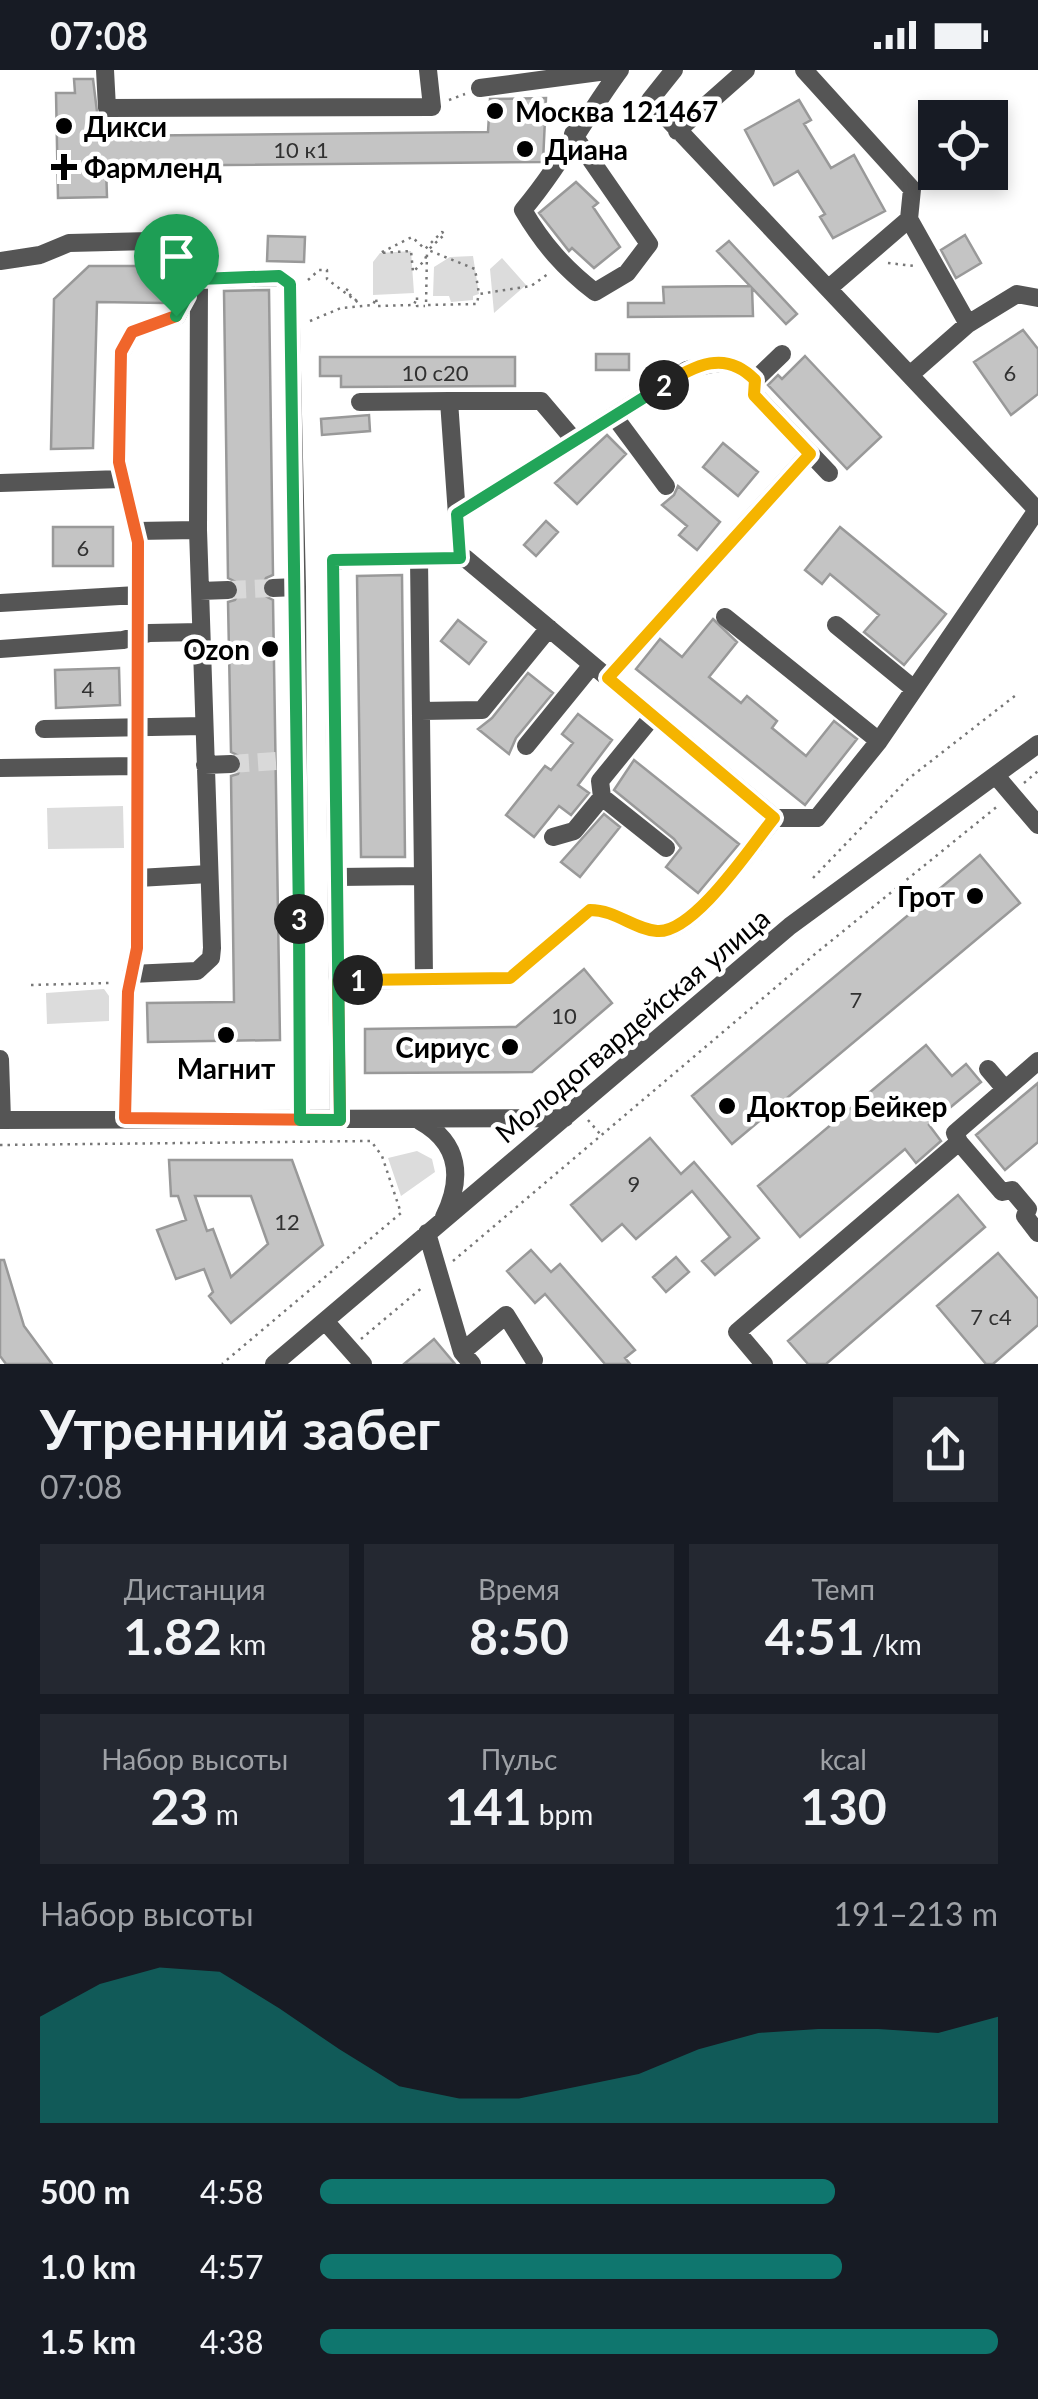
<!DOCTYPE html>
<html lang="ru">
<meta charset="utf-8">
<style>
:root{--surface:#171b24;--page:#242831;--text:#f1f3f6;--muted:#9ea1a6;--accent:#0f766e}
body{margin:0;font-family:Lato,sans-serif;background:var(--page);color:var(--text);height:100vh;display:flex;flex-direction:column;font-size:38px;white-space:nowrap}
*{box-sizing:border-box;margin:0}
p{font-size:32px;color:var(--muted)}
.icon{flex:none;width:55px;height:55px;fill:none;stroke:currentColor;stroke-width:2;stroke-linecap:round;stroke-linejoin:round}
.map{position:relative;height:1294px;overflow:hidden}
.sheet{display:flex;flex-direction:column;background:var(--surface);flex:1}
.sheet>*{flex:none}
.controls{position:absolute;left:918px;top:30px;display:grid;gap:20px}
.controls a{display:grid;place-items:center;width:90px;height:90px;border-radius:0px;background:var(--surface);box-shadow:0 5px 15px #0003;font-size:50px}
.pin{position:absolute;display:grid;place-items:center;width:85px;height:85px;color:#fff;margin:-102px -42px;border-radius:50% 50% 50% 0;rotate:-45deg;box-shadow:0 0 10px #0007}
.pin .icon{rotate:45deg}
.km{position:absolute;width:50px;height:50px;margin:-25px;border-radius:50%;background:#222;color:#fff;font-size:28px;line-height:50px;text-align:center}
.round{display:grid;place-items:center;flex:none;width:105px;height:105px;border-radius:0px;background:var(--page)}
.head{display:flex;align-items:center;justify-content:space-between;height:170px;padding:0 40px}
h1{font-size:55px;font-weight:700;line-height:75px}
.figures{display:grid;grid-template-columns:repeat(3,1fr);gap:15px;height:170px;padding:10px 40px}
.figures div{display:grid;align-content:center;border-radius:0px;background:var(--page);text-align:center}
.figures b{font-size:50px;font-weight:700}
.figures small{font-size:28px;font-weight:400}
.figures p{font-size:28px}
.chart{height:280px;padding:20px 40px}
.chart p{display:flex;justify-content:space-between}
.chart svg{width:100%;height:180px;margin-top:10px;fill:var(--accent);opacity:.7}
ul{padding:0 40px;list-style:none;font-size:32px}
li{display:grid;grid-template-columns:160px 120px 1fr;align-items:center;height:75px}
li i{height:25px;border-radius:12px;background:var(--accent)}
.status{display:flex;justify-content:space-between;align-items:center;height:70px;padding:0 50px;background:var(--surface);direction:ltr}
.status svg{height:28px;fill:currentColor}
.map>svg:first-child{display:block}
</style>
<div class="status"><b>07:08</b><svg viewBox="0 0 49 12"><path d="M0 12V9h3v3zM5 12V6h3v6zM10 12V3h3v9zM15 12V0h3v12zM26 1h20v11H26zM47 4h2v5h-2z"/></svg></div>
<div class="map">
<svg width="1038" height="1294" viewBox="0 0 1038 1294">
<rect width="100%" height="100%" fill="#fff"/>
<path fill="#dcdcdc" d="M 411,181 L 414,223 L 373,225 L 373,192 L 380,183 Z
M 473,186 L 479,224 L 473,226 L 473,230 L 451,232 L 449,226 L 433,226 L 434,197 L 450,187 Z
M 502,188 L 526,215 L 494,243 L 490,199 Z
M 123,736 L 124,778 L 48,779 L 47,738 Z
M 104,919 L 109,926 L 109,951 L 47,954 L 46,923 Z
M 417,1081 L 432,1089 L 435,1102 L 401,1126 L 388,1088 Z"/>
<path fill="#c4c4c4" stroke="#999" stroke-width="2.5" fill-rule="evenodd" d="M 74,9 L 93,9 L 100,66 L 488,62 L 490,29 L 546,28 L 543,92 L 106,96 L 107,127 L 58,128 L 56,23 L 75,23 Z
M 799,30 L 811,50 L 804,54 L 831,98 L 854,85 L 885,141 L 833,168 L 820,147 L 825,144 L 798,101 L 774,115 L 745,60 Z
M 576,112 L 598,133 L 593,137 L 620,177 L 594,198 L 572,178 L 569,181 L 539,143 Z
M 965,165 L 981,193 L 956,208 L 941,180 Z
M 268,166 L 305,167 L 304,192 L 267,191 Z
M 729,171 L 797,244 L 786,254 L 752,218 L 753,246 L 628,247 L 628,233 L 664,233 L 663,217 L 750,216 L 717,181 Z
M 89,196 L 165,196 L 165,233 L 97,232 L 93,378 L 51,379 L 54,229 Z
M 269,220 L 273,505 L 266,508 L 261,518 L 263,525 L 273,530 L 280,970 L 148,972 L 147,933 L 234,932 L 231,706 L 238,704 L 243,694 L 241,687 L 231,682 L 228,532 L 235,530 L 240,521 L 238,513 L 228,508 L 224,221 Z
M 1023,260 L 1038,279 L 1038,324 L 1011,345 L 974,292 Z
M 596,284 L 629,284 L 629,300 L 596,300 Z
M 805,286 L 881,367 L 847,399 L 768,315 L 778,305 L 782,309 Z
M 320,287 L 515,287 L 515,316 L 341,317 L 341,306 L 320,306 Z
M 369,345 L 370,361 L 322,365 L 321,349 Z
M 607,365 L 626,384 L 577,434 L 555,413 Z
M 723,373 L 758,402 L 738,426 L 703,397 Z
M 678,416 L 720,452 L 697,480 L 679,465 L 687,456 L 662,435 L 674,425 Z
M 546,451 L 558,462 L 536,486 L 524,475 Z
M 53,457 L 113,457 L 113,496 L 53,496 Z
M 840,457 L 946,544 L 904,595 L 864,562 L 879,545 L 830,504 L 822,514 L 805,500 Z
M 402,505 L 405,787 L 361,787 L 357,506 Z
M 713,549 L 737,572 L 709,607 L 741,633 L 747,626 L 777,651 L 772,658 L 806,686 L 834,651 L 857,669 L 805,735 L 636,599 L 660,569 L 682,587 Z
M 458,550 L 486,572 L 469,594 L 441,571 Z
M 119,598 L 120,635 L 56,638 L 55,600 Z
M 528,603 L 553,623 L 516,668 L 509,684 L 478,659 L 492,648 Z
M 578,644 L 612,670 L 578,715 L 589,723 L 571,745 L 559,736 L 534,767 L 506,745 L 545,696 L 551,700 L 573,673 L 562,664 Z
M 634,690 L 739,774 L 698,823 L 666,797 L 681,778 L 674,769 L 614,720 Z
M 604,744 L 620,757 L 580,807 L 561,792 Z
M 980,785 L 1020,833 L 732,1074 L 692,1026 Z
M 584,899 L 612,933 L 532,1002 L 365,1003 L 365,959 L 516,957 Z
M 926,975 L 952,1006 L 966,994 L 981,1012 L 929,1055 L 941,1071 L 916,1093 L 905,1079 L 800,1167 L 758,1116 Z
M 1038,1013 L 1038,1072 L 1005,1100 L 976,1065 Z
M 650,1068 L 681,1104 L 694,1092 L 759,1168 L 715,1205 L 702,1191 L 730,1167 L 692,1121 L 636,1169 L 622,1154 L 602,1171 L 571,1135 Z
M 169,1090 L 292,1090 L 323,1175 L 231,1253 L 209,1226 L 213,1222 L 204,1199 L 176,1209 L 157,1160 L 186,1150 L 178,1126 L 171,1126 ZM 195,1126 L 251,1126 L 268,1174 L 231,1207 L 213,1159 L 207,1161 Z
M 958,1125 L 985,1157 L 826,1294 L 808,1294 L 788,1271 Z
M 531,1180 L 551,1202 L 560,1194 L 635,1280 L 625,1288 L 630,1294 L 605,1294 L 545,1224 L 535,1233 L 507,1201 Z
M 998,1183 L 1038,1229 L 1038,1255 L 993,1294 L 986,1294 L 937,1236 Z
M 676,1187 L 689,1202 L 666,1222 L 653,1207 Z
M 0,1190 L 4,1190 L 24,1256 L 52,1294 L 6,1294 L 0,1286 Z
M 434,1269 L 455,1294 L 404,1294 Z"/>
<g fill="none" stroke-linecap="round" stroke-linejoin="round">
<path stroke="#d9d9d9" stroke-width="18" stroke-dasharray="18 9" stroke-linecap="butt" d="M 228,520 L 273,518
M 231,694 L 276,691"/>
<path stroke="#777" stroke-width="2.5" stroke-dasharray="2.5 5" stroke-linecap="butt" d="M 449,30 L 465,24
M 888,193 L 914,196
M 308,210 L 319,200 L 327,200 L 327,209 L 359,233 L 346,221 L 349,217
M 478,228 L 477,234 L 426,235 L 427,183 L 425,190 L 413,202 L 411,181 L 380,183 L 412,167 L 425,179 L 442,162 L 445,164 L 428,180 L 475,199 L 479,224 L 531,216 L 548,204
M 310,251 L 341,238 L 373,235 L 376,228 L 377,236 L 414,235 L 417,227 L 417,236 L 425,236
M 1024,713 L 1038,701
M 813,808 L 908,709 L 1016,625
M 31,915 L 109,913
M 554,1011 L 566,1025
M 588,1050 L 601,1065
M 0,1075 L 371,1071 L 382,1086 L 401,1143 L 222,1294
M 453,1191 L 815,884 L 999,735
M 361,1269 L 424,1216"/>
<path stroke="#555" stroke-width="18" d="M 105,0 L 107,38 L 432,37 L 428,0
M 674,0 L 650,30 L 1038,441
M 804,0 L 912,119 L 909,149 L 829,218
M 480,18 L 614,0
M 677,61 L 746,0
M 573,64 L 649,174 L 627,203 L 595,222 C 564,198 543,174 523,140 C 560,96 586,46 620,0
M 909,149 L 968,254
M 0,191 L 40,185 L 69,173 L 151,171 L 169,181 L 187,203 L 199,209 L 279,207 L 290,214 L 297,517 L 300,1050
M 911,304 L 968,254 L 1017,224 L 1038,228
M 755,310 L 782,284
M 449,331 L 541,331 L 575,371
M 360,332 L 449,331 L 460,488
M 614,346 L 666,416
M 0,413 L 121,409
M 457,444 L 687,300 C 716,292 733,287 755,310 L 755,325 L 829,403
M 136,461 L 198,460
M 273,518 L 297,517
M 200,521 L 228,520
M 0,533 L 137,525
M 725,547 L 879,671 L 817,748 L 775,748
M 836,555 L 914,619
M 0,579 L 123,570 L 149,563 L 201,562
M 608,608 L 810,383
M 421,641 L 482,640 L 549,558
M 653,646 L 600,711 L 602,727 L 666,778
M 44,659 L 204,656
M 879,671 L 1037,440
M 526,676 L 592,595
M 205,695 L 231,694
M 0,698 L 136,696
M 997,707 L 1038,755
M 553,767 L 574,761 L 602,727
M 423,806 L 424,910
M 337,807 L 423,806 L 419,489
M 138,808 L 209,804
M 131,904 L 197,901 L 211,888 L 212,878 L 198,460 L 199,209
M 338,911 L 510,908 L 590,840 C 616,840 633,859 657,861 C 694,865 752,775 775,748 L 465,488 L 333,490 L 339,1050
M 0,989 L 2,1050
M 988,999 L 1005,1019
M 125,1048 L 128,921 L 137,878 L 138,472 L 119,392 L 121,283 L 132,262 L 177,246 L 187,226 L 187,203
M 0,1050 L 565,1048
M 420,1051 C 460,1073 463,1108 444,1147
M 959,1072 L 1002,1122 L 1012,1120 L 1028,1139 L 1025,1146 L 1038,1163
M 427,1163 L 462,1282 L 472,1294
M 325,1251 L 363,1294
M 462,1282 L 506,1245 L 534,1290
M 274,1294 L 790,856 L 1038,674
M 764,1294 L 737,1262 L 959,1072 L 955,1063 L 1038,991"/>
</g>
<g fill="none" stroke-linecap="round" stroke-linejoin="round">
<defs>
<path id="split-1" d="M 176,246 L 132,262 L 121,282 L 119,392 L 138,472 L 137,878 L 128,922 L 125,1048 L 340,1050 L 338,911 L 358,910"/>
<path id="split-2" d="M 358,910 L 510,908 L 590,840 C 616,840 633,859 657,861 C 694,864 752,775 774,748 L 608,608 L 810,384 L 754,325 L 755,310 C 725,279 696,295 664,315"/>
<path id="split-3" d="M 299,849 L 300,1050 L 340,1050 L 333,490 L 460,488 L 457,444 L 664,315"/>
<path id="split-4" d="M 176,246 L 187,226 L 188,203 L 199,209 L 279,206 L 290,214 L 299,849"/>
</defs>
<use href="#split-1" stroke="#fff" stroke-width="20"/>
<use href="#split-2" stroke="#fff" stroke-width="20"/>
<use href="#split-3" stroke="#fff" stroke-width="20"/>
<use href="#split-4" stroke="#fff" stroke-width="20"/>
<use href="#split-1" stroke="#f0652b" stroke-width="12"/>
<use href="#split-2" stroke="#f5b400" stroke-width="12"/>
<use href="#split-3" stroke="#22a559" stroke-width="12"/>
<use href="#split-4" stroke="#22a559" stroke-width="12"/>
</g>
<g fill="#000" stroke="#fff" stroke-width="4">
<circle cx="495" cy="41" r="10"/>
<circle cx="64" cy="56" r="10"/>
<circle cx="525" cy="79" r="10"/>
<path d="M59 82h10v10h10v10h-10v10h-10v-10h-10v-10h10z"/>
<circle cx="270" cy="579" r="10"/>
<circle cx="975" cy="826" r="10"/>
<circle cx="226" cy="965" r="10"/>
<circle cx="510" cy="977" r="10"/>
<circle cx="727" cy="1036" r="10"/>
</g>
<g text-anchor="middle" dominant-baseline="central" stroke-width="9" stroke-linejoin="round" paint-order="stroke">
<g font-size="22" fill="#313131">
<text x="301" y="79">10 к1</text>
<text x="435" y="302">10 с20</text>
<text x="1010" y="302">6</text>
<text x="83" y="477">6</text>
<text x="88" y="618">4</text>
<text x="856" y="929">7</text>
<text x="564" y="945">10</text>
<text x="634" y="1113">9</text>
<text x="287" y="1151">12</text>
<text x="991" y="1246">7 с4</text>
</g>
<g font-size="28" font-weight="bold" fill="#000" stroke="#fff" text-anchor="start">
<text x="515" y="41">Москва 121467</text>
<text x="84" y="56">Дикси</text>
<text x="545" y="79">Диана</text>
<text x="84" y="97">Фармленд</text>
<text x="250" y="579" text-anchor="end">Ozon</text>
<text x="955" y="826" text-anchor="end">Грот</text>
<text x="490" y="977" text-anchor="end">Сириус</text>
<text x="226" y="998" text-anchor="middle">Магнит</text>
<text x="747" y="1036">Доктор Бейкер</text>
</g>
<g font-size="28" fill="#000" stroke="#fff">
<text transform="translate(632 955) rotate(-40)">Молодогвардейская улица</text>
</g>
</g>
</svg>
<div class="controls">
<a><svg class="icon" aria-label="locate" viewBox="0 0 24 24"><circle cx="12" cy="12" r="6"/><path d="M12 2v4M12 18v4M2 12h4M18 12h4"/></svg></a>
</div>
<div class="pin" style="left:176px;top:246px;background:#1e9e55"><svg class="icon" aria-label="arrive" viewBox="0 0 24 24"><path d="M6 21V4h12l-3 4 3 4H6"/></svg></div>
<b class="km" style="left:358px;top:910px">1</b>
<b class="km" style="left:664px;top:315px">2</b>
<b class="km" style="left:299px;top:849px">3</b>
</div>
<section class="sheet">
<div class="head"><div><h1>Утренний забег</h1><p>07:08</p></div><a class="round"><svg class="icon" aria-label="share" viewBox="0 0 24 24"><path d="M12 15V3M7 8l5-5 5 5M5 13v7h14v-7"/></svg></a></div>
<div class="figures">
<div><p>Дистанция</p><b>1.82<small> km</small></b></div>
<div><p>Время</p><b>8:50</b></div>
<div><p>Темп</p><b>4:51<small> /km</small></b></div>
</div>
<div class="figures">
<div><p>Набор высоты</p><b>23<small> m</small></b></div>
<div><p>Пульс</p><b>141<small> bpm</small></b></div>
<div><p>kcal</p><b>130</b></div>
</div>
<div class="chart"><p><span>Набор высоты</span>191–213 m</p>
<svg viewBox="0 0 160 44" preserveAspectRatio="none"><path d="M0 44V18L10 10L20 6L30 7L40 16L50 26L60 35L70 38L80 38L90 35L100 32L110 26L120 22L130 21L140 21L150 22L160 18V44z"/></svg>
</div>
<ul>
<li><b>500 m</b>4:58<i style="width:76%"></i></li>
<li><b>1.0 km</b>4:57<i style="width:77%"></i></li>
<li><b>1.5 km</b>4:38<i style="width:100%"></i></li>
</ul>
</section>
